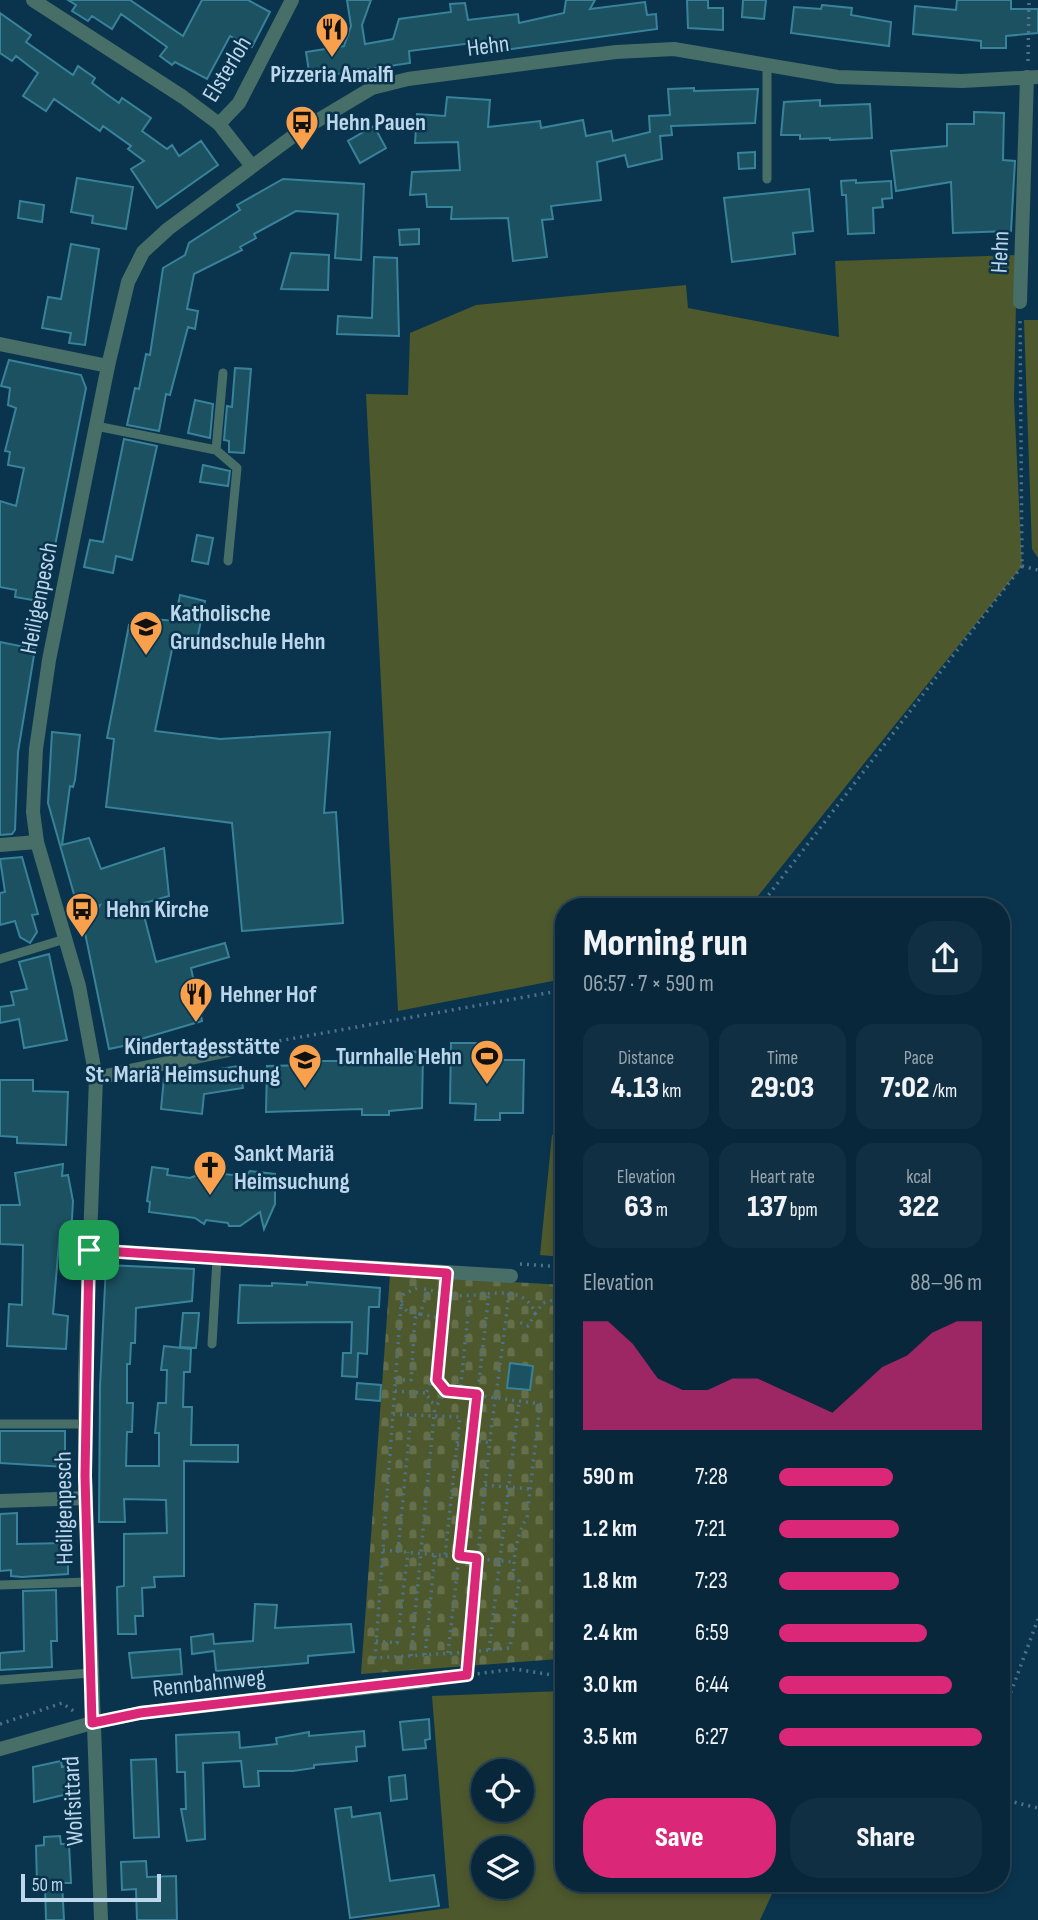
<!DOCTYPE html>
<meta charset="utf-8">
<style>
:root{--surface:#08273a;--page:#112f42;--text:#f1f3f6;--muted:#98a5af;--line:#294454;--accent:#db2777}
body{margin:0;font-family:"Sofia Sans Condensed",sans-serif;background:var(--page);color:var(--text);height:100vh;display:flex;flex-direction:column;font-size:26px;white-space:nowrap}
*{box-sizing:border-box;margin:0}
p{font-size:23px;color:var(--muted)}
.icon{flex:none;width:38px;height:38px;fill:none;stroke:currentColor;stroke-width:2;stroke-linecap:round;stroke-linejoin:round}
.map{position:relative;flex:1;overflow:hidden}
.details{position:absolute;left:555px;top:898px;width:455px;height:994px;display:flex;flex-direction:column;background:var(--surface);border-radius:28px;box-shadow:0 4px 10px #0003,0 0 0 2px var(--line)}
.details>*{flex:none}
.tools{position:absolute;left:471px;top:1759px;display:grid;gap:14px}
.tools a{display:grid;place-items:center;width:63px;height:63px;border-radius:50%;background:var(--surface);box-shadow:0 4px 10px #0003,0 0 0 2px var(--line);font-size:35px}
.scale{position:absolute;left:21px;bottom:18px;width:140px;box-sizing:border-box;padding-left:7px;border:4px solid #bcd7eb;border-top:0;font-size:19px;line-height:24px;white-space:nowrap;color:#bcd7eb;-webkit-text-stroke:5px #0a344e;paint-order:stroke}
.pin{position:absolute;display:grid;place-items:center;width:60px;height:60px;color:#fff;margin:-30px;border-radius:14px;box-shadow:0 4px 10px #0006}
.round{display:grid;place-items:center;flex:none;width:74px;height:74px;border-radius:28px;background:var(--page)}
.overview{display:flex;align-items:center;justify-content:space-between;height:119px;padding:0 28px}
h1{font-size:38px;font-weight:800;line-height:52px}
.stats{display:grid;grid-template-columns:repeat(3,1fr);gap:10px;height:119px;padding:7px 28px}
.stats div{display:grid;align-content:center;border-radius:18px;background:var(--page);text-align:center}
.stats b{font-size:30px;font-weight:800}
.stats small{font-size:19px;font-weight:400}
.stats p{font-size:19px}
.chart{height:196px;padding:14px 28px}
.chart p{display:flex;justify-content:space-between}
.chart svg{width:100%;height:126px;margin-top:7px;fill:var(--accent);opacity:.7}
.cta{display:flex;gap:14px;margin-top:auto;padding:14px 28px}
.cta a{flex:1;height:80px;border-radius:28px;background:var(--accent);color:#fff;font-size:28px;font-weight:800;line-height:80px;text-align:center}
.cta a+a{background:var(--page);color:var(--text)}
ul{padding:0 28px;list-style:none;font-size:23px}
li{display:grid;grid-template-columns:112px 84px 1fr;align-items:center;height:52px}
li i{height:18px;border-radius:9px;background:var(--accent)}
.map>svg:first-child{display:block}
</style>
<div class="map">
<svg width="1038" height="1920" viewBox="0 0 1038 1920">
<defs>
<pattern id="cemetery-stones" width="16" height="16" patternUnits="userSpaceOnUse" patternTransform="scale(1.75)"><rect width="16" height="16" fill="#4d582d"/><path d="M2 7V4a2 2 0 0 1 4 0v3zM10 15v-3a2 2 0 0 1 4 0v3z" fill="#656f4c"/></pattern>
</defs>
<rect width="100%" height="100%" fill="#0a344e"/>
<path fill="#4d582d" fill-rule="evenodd" d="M 1017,255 L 1014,399 L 1022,566 L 750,906 L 564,906 L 563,979 L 398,1011 L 366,394 L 408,395 L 410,333 L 476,305 L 686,285 L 688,308 L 839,337 L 835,261 Z
M 1024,320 L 1038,320 L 1038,558 L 1032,549 Z
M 560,1026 L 563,1026 L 563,1128 L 553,1127 Z
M 552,1135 L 563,1136 L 563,1257 L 540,1255 Z
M 563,1691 L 564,1883 L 777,1883 L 760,1920 L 359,1920 L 449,1908 L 432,1696 ZM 483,1771 L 522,1771 L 522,1810 L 483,1810 ZM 483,1848 L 522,1848 L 522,1886 L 483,1886 Z"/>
<path fill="url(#cemetery-stones)" d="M 390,1275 L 563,1285 L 563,1657 L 559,1659 L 361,1674 Z"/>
<path fill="#1b5161" stroke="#39839a" stroke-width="2" d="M 68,0 L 130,0 L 183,36 L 202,0 L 248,0 L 270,12 L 252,47 L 230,36 L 207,79 L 175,62 L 172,65 L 160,56 L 167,47 L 121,14 L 112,29 L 92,16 L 88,21 L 72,11 L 76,5 Z
M 347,0 L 371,0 L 362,25 L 365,44 L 393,39 L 399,19 L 451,12 L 450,4 L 465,3 L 468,20 L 518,14 L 519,23 L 564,13 L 566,0 L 595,0 L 590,9 L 645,2 L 647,15 L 656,14 L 657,29 L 489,52 L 488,41 L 409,51 L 410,63 L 310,78 L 306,52 L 344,46 L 351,26 Z
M 687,0 L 708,0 L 708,8 L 723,8 L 723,30 L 688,28 Z
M 743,0 L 766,0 L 764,19 L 742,17 Z
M 957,0 L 1011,0 L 1011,9 L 1038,9 L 1038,33 L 1006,36 L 1006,48 L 981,48 L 981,41 L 913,34 L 915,6 L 956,10 Z
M 822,5 L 852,8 L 851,15 L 891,22 L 889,46 L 791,33 L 794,7 L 821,9 Z
M 0,13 L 31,35 L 26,42 L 73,75 L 78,66 L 95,78 L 92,83 L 105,93 L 119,103 L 122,98 L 151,118 L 142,131 L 167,149 L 172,145 L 179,156 L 201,141 L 218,165 L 157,208 L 131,169 L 144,161 L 128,149 L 131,146 L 103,126 L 100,131 L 54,99 L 46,111 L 23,96 L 38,73 L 16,56 L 12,61 L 0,53 Z
M 694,88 L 694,91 L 758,89 L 755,123 L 671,126 L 672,135 L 660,136 L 662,159 L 628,167 L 625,155 L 597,162 L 601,200 L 551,206 L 553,219 L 542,220 L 547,257 L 513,261 L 508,218 L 451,219 L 452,207 L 427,207 L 426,194 L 410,195 L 412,172 L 460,170 L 458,142 L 415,143 L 417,114 L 445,116 L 447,97 L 490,100 L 488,127 L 540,121 L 541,128 L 583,120 L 586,136 L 611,131 L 613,141 L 650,132 L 649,116 L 670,115 L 668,89 Z
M 820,100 L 820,106 L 870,104 L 872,138 L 830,140 L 830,138 L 800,139 L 800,135 L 781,135 L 784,102 Z
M 974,112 L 1004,113 L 1003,160 L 1015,161 L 1011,231 L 953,233 L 951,182 L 896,191 L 891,151 L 947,146 L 947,124 L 974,124 Z
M 374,126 L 386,148 L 360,163 L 348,141 Z
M 755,152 L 755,168 L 739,169 L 738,153 Z
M 77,178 L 133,187 L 126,229 L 92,223 L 93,216 L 71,212 Z
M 283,179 L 364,184 L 361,260 L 335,258 L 338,214 L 296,211 L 254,234 L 256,238 L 240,247 L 242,250 L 194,274 L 187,309 L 198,311 L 195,329 L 188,327 L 170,395 L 166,394 L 159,431 L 127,425 L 135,388 L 139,389 L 146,354 L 150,355 L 163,268 L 185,255 L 189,243 L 240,210 L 237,205 Z
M 856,180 L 856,183 L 891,181 L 892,198 L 882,199 L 883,207 L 873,208 L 874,233 L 848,234 L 846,195 L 842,195 L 841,181 Z
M 809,189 L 813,231 L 793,233 L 795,254 L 732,262 L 724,198 Z
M 20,201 L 44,205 L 42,222 L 18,218 Z
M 419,229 L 419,244 L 400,245 L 399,230 Z
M 71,244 L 99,249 L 85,345 L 69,343 L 71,333 L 42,328 L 48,297 L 61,299 Z
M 291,253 L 329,255 L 328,290 L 281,289 Z
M 374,257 L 397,258 L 399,336 L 337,334 L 338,316 L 372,318 Z
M 9,360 L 81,375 L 86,388 L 44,602 L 15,597 L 16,590 L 0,587 L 0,501 L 16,506 L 24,468 L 8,465 L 10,452 L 5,451 L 16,408 L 8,405 L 10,388 L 1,386 Z
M 235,368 L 251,369 L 244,453 L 229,452 L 229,441 L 224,440 L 227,406 L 232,407 Z
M 195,400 L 213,404 L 210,438 L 188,433 Z
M 124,439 L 157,446 L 132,560 L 116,556 L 113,573 L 84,567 L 90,540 L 103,542 Z
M 203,465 L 230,471 L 228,486 L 200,482 Z
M 197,535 L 213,538 L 208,564 L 192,561 Z
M 180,595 L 205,601 L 197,640 L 175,635 L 155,731 L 220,739 L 330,732 L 324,813 L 336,812 L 343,923 L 242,931 L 232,823 L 106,807 L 114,739 L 107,738 L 129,625 L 142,627 L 143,618 L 175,621 Z
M 0,642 L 35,649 L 18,752 L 15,830 L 12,834 L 0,835 Z
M 52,732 L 80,735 L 75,780 L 73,787 L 70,786 L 62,845 L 89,838 L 101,869 L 164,848 L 169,896 L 141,904 L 156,962 L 225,943 L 229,957 L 191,968 L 202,1021 L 141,1039 L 142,1042 L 109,1049 L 85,933 L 100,905 L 79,912 L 48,803 Z
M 22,857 L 38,914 L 32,915 L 37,932 L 30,943 L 20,937 L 15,921 L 0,925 L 0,893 L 5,892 L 0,859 Z
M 49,954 L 67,1040 L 24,1048 L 19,1019 L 0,1023 L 0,1007 L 14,1005 L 11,992 L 27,989 L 19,962 Z
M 451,1043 L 481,1043 L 480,1060 L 524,1060 L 523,1113 L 500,1113 L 500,1120 L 475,1120 L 476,1104 L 450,1103 Z
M 398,1051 L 423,1052 L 422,1108 L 389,1111 L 389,1115 L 362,1115 L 362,1109 L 266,1112 L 267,1066 L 312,1065 L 312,1061 L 398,1061 Z
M 239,1066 L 243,1088 L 204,1094 L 202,1114 L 161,1109 L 164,1078 Z
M 0,1080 L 33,1080 L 33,1091 L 68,1092 L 66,1145 L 17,1143 L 17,1137 L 0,1136 Z
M 63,1164 L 62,1176 L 68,1175 L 73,1201 L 72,1219 L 71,1232 L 60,1231 L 53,1314 L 68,1316 L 66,1349 L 7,1346 L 9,1304 L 22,1305 L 23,1245 L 0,1244 L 0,1205 L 20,1205 L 15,1173 Z
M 152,1167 L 168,1169 L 167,1175 L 190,1178 L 210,1170 L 212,1173 L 233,1175 L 235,1172 L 244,1177 L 250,1171 L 275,1174 L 275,1204 L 264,1229 L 260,1212 L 240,1226 L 229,1226 L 228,1223 L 206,1220 L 204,1224 L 195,1218 L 149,1212 L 150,1202 L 147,1201 Z
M 106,1265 L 194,1269 L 192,1301 L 136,1308 L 135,1343 L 131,1343 L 130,1364 L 127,1364 L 127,1403 L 133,1403 L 132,1432 L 127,1432 L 126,1466 L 159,1466 L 159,1433 L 155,1433 L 158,1403 L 166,1403 L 167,1370 L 161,1370 L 164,1346 L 191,1349 L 190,1372 L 184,1372 L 183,1407 L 192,1407 L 191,1445 L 238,1445 L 238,1462 L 184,1461 L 184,1576 L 154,1577 L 155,1587 L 142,1588 L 143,1616 L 135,1616 L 136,1634 L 118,1634 L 117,1587 L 124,1586 L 124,1534 L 167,1533 L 166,1500 L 124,1499 L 125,1522 L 99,1522 L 100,1387 Z
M 307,1282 L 380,1288 L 379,1307 L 369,1307 L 367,1354 L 358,1353 L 357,1377 L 342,1376 L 343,1353 L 351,1353 L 352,1322 L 238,1323 L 240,1285 L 272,1286 L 272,1283 L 307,1285 Z
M 183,1313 L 199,1313 L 196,1348 L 180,1347 Z
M 510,1363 L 533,1366 L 530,1390 L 507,1388 Z
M 357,1383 L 381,1385 L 380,1401 L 356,1399 Z
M 0,1431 L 65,1431 L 65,1467 L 0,1463 Z
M 17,1513 L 17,1544 L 68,1543 L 68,1574 L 22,1577 L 11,1576 L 11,1570 L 0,1571 L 0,1514 Z
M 56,1590 L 57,1641 L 51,1641 L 52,1667 L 0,1670 L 0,1653 L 24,1651 L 23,1591 Z
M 255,1604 L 277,1605 L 275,1628 L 351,1624 L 354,1652 L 308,1656 L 308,1663 L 216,1671 L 214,1651 L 192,1654 L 191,1637 L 213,1634 L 214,1644 L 253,1641 Z
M 180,1649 L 182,1674 L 132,1678 L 129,1653 Z
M 429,1719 L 430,1739 L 425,1740 L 426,1748 L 403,1750 L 400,1722 Z
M 364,1731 L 365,1746 L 356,1747 L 357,1761 L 314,1765 L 314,1768 L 293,1771 L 258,1771 L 259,1786 L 244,1787 L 241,1761 L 203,1763 L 205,1839 L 187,1841 L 181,1809 L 186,1809 L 185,1772 L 177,1772 L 176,1735 L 239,1732 L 240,1748 L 277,1744 L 276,1738 L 309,1732 L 309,1736 Z
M 156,1759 L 159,1837 L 134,1838 L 131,1760 Z
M 61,1761 L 62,1767 L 70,1765 L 76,1792 L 34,1802 L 33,1767 Z
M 405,1775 L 407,1799 L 391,1801 L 389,1777 Z
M 351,1807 L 352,1817 L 380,1813 L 390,1881 L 434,1875 L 439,1906 L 350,1918 L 335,1809 Z
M 60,1836 L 61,1844 L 69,1844 L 71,1883 L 62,1883 L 64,1920 L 46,1920 L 45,1884 L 37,1884 L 36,1846 L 44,1845 L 44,1837 Z
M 146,1861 L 147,1877 L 176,1876 L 177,1920 L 137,1920 L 136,1889 L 122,1890 L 121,1862 Z"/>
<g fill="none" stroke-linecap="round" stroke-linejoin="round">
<path stroke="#4e728a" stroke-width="3.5" stroke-dasharray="2 5" stroke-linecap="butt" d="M 1028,61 L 1029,0
M 1022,566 L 1038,570
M 760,906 L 1022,566 L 1020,318
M 245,1047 L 564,990
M 520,1264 L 564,1267
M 417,1288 L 404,1294 L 401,1304 L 375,1658 L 469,1652 L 467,1675
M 424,1289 L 447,1294 L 447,1286
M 401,1304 L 407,1311 L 420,1314 L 428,1290
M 535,1314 L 543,1303 L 553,1300 L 560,1304 L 559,1316
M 396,1380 L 411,1380 L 415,1318 L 420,1314 L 435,1317 L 442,1314 L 447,1294 C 472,1302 524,1277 535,1314 L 528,1326 L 517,1321
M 437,1380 L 442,1315
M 395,1391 L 426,1393
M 446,1391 L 437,1405 L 431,1402 L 426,1393 L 431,1382 L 437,1380 L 446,1391 L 540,1404 L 527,1517 C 516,1536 514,1556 513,1577 L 519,1581 L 510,1648 L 469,1652 C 475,1581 482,1510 490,1440 C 496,1390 504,1341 509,1291
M 460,1393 L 470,1296
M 393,1414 L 411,1415
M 472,1440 L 490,1443
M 457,1445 L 472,1446
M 485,1485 L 531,1489
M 383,1550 L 514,1562
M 398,1551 L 411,1415 L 460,1417 L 445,1555
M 376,1641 L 397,1643 L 408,1552
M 489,1650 L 519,1402
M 448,1653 L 489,1293
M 425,1655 L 435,1554
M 411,1656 L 435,1405
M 443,1678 L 515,1669 L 564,1677
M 1001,1719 L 1038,1619
M 0,1724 L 62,1703 L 75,1712
M 1001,1799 L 1038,1808"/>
<path stroke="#476e67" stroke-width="9" d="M 767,179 L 767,64
M 96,426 L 216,450 L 223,373
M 216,450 L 237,468 L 228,561
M 0,959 L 65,939
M 212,1344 L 217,1259
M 0,1424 L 85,1424
M 0,1585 L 88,1582
M 0,1680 L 91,1673"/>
<path stroke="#476e67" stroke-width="14" d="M 219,124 L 239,103 L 292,0
M 1020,302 L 1027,77
M 0,344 L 108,366
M 0,845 L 37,842
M 96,1078 L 229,1050
M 89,1250 L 511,1276
M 0,1501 L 86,1498
M 0,1749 L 92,1723 L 140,1713 L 427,1681"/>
<path stroke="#476e67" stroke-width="14" d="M 33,0 L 183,97 L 219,124 L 251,165
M 101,1920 L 85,1476 L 85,1374 L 96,1078 L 79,986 L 37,842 L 33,812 L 36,749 L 49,660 L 108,366 L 128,282 L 143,252 L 168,229 L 300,131 L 372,88 L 408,79 L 616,52 L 674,49 L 838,77 L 962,81 L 1038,77"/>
</g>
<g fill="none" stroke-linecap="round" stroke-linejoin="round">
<defs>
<path id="route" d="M 89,1250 L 447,1273 L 437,1380 L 446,1391 L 477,1394 L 459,1556 L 477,1558 L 467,1675 L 140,1713 L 92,1723 L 85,1476 Z"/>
</defs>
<use href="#route" stroke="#fff" stroke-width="14"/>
<use href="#route" stroke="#db2777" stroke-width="9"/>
</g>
<defs>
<symbol id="restaurant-pin" viewBox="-11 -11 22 30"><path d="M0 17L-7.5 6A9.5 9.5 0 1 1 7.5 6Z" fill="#f9a04c" stroke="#0a344e"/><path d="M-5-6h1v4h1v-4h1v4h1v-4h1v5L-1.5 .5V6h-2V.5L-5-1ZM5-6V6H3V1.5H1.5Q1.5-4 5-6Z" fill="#111"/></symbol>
<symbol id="bus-pin" viewBox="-11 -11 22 30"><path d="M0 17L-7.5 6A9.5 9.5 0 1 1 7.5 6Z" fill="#f9a04c" stroke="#0a344e"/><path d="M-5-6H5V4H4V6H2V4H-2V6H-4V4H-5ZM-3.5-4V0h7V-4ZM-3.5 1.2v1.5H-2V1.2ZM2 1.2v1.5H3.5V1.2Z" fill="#111"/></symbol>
<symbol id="school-pin" viewBox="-11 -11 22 30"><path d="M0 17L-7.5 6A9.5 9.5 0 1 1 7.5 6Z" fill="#f9a04c" stroke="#0a344e"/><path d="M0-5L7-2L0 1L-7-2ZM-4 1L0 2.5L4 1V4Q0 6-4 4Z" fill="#111"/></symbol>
<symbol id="stadium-pin" viewBox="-11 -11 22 30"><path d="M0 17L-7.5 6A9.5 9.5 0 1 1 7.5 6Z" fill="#f9a04c" stroke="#0a344e"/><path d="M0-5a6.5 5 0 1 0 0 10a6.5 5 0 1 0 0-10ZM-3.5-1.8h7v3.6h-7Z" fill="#111"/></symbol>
<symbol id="church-pin" viewBox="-11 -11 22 30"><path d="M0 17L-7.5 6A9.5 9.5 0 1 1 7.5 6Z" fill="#f9a04c" stroke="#0a344e"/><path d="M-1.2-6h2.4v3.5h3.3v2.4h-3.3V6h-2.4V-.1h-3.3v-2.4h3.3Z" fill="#111"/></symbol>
</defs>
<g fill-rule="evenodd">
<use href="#restaurant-pin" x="313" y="10" width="38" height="52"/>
<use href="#bus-pin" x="283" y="103" width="38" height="52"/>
<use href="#school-pin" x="127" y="608" width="38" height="52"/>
<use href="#bus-pin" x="63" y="890" width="38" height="52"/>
<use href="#restaurant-pin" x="177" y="975" width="38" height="52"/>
<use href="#stadium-pin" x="468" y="1037" width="38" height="52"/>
<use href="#school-pin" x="286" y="1041" width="38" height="52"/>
<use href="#church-pin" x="191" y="1148" width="38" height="52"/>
</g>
<g text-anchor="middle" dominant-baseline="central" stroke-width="5" stroke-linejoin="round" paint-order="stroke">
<g font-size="24" fill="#bcd7eb" stroke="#0a344e">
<text transform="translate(488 46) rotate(-7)">Hehn</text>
<text transform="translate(227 69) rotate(-59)">Elsterloh</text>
<text transform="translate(1000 252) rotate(-87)">Hehn</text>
<text transform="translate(39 598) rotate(-79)">Heiligenpesch</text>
<text transform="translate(64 1508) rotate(-91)">Heiligenpesch</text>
<text transform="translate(209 1683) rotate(-6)">Rennbahnweg</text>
<text transform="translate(73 1801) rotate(-93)">Wolfsittard</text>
</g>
<g font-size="24" font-weight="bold" fill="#bcd7eb" stroke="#0a344e" text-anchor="start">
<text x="332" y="74" text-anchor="middle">Pizzeria Amalfi</text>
<text x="326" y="122">Hehn Pauen</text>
<text x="170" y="613">Katholische<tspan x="170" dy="28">Grundschule Hehn</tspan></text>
<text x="106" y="909">Hehn Kirche</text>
<text x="220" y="994">Hehner Hof</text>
<text x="280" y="1046" text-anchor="end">Kindertagesstätte<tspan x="280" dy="28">St. Mariä Heimsuchung</tspan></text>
<text x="462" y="1056" text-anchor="end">Turnhalle Hehn</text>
<text x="234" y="1153">Sankt Mariä<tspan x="234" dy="28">Heimsuchung</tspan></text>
</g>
</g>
</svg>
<div class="tools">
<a><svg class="icon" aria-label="locate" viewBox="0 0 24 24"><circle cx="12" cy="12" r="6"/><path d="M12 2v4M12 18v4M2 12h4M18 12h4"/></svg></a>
<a><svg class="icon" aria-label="layers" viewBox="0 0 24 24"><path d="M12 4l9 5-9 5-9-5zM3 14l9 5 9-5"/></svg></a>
</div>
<div class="scale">50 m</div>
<div class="pin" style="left:89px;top:1250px;background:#1e9e55"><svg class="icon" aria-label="arrive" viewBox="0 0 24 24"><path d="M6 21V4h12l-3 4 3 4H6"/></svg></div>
<section class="details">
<div class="overview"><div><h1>Morning run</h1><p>06:57 · 7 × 590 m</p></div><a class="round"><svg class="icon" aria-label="share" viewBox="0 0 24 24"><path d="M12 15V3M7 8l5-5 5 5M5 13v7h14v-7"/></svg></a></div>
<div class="stats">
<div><p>Distance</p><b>4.13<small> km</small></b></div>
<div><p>Time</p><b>29:03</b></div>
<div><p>Pace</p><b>7:02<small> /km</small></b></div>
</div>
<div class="stats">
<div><p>Elevation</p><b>63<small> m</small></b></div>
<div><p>Heart rate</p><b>137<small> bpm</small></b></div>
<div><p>kcal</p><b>322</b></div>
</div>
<div class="chart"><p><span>Elevation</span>88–96 m</p>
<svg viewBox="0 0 160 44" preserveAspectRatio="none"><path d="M0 44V6L10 6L20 14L30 26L40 30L50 30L60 26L70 26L80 30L90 34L100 38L110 30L120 22L130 18L140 10L150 6L160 6V44z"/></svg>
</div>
<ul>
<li><b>590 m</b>7:28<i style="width:56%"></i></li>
<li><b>1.2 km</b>7:21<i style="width:59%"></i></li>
<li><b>1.8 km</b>7:23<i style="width:59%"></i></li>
<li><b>2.4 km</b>6:59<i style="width:73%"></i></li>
<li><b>3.0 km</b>6:44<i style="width:85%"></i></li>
<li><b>3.5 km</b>6:27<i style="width:100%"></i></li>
</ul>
<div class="cta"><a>Save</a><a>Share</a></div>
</section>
</div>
